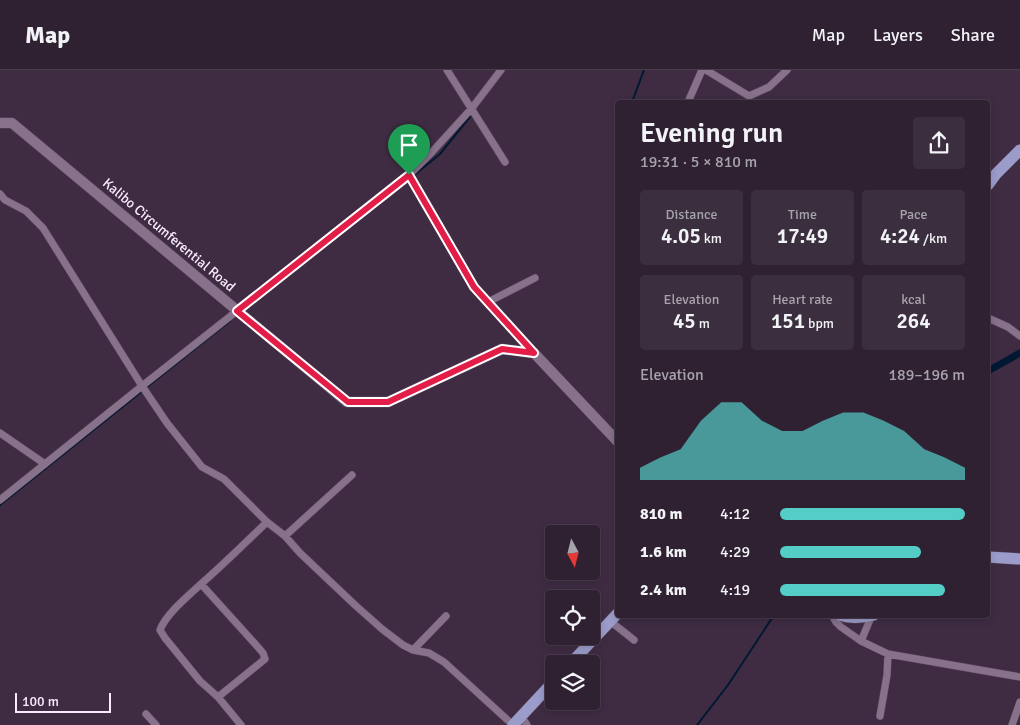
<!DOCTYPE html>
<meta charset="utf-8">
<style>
:root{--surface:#2f2132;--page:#3b2e3e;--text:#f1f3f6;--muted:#a7a3ac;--line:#4a3e4d;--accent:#54cdc7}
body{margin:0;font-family:Signika,sans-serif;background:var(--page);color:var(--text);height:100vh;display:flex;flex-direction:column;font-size:19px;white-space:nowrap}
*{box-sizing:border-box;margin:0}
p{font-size:16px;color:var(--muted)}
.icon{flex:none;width:28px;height:28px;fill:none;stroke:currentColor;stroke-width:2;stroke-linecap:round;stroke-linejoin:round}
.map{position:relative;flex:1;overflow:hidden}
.drawer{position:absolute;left:615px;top:30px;width:375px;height:518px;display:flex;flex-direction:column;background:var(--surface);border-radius:5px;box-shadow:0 2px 8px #0003,0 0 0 1px var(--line)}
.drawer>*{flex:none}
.needle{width:32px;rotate:173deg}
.fabs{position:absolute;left:545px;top:455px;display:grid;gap:10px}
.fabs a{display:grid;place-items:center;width:55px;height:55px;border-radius:5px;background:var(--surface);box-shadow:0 2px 8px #0003,0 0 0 1px var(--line);font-size:25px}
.scale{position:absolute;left:15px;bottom:12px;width:96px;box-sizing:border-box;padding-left:5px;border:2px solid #f8ecfb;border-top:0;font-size:14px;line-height:18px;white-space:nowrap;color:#f8ecfb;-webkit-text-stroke:4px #3f2c43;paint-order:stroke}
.pin{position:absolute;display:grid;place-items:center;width:42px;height:42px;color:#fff;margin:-51px -21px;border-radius:50% 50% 50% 0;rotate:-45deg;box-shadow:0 0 5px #0007}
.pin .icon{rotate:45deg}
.round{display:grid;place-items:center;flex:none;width:52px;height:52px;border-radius:5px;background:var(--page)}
.headline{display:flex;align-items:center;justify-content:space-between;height:85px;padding:0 25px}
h1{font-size:28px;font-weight:600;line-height:38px}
.stats{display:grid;grid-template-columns:repeat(3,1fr);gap:8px;height:85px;padding:5px 25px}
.stats div{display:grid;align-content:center;border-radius:5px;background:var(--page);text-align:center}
.stats b{font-size:21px;font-weight:600}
.stats small{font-size:14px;font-weight:400}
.stats p{font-size:14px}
.chart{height:140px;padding:10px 25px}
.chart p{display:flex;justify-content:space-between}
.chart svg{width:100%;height:90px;margin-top:5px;fill:var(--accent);opacity:.7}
ul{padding:0 25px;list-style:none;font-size:16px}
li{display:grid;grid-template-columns:80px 60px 1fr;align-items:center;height:38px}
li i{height:12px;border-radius:6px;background:var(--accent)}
header{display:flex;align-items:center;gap:30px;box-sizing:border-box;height:70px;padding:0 25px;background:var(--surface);border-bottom:1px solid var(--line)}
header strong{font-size:24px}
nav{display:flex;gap:28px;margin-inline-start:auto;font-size:18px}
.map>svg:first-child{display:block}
</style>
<header>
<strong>Map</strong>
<nav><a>Map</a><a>Layers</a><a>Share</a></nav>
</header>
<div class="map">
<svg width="1020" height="655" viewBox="0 0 1020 655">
<rect width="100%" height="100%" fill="#3f2c43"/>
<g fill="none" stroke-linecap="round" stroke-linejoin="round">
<path stroke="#011833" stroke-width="2" d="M 632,32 L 644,0
M 413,106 L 440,84 L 473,43
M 147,317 L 230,251
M 0,435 L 141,322
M 697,655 L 728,615 L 774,545"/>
<path stroke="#011833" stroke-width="7" d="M 988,301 L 1020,283"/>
<defs>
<path id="street" d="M 447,0 L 505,92
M 706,0 L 749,26 L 769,17 L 787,0
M 688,32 L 702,0
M 409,105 L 474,217 L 534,283
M 0,124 L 5,130 L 26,141 L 43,158 L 142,316 L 167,353 L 202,397 L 224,409 L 267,452 L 285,466 L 300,483 L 355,535 L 382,559 L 403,575 L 413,580 L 429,583 L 444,592 L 513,655
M 488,232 L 535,208
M 988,248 L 1008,257 L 1020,266
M 0,363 L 45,394
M 0,430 L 142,316 L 409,105 L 432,82 L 472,38 L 501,0
M 285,466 L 352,405
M 201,514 L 257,576 L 263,583 L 265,589 L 218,627
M 832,545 L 836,552 L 841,557 L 861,571 L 888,584 L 1020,607
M 610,551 L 634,570
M 861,571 L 872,545
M 413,580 L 446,546
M 146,644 L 156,655
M 521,646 L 527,655
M 880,646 L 887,605 L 888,584
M 241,655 L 218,627 L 200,611 L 165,568 L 160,560 C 166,544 188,526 201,514 C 224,494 245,473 267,452
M 1012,655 L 1020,632"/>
<path id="secondary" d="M 0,53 L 12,53 L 347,332 L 388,332 L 502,279 L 534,283 L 618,372"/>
<path id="primary" d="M 988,115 L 996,104 L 1020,80
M 988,487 L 1020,489
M 840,545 C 851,549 862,548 874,545
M 570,594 L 618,543
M 513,655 L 554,611"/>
</defs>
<use href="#street" stroke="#5c4b60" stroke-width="8"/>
<use href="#secondary" stroke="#5c4b60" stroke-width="11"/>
<use href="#primary" stroke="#5c4b60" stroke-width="12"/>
<use href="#street" stroke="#87718b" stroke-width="7"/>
<use href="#secondary" stroke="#87718b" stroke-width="10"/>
<use href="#primary" stroke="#9b9cca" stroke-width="11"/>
</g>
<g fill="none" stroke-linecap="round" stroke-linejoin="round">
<defs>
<path id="route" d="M 409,105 L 474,217 L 534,283 L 502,279 L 388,332 L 348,332 L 237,241 Z"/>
</defs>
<use href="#route" stroke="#fff" stroke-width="10"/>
<use href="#route" stroke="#e11d48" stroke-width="6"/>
</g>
<g text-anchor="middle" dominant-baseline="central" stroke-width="5" stroke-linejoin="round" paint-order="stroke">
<g font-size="14" fill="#f8ecfb" stroke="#3f2c43">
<text transform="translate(169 165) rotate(40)">Kalibo Circumferential Road</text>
</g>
</g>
</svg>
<div class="fabs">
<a><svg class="needle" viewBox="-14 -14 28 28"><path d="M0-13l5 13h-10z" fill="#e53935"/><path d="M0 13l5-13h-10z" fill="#a7a3ac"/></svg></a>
<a><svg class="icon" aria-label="locate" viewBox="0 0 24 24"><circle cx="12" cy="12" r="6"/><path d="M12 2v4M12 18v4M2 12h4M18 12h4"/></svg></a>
<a><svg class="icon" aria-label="layers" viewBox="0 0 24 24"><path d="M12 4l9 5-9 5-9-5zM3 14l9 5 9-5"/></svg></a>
</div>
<div class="scale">100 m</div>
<div class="pin" style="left:409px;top:105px;background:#1e9e55"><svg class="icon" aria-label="arrive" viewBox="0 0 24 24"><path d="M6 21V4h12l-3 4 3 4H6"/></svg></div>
<section class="drawer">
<div class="headline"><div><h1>Evening run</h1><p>19:31 · 5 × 810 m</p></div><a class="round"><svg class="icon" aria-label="share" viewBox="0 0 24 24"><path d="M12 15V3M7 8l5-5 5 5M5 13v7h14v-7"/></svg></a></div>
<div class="stats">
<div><p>Distance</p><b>4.05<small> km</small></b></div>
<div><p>Time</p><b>17:49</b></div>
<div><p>Pace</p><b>4:24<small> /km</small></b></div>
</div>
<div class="stats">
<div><p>Elevation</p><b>45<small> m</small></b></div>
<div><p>Heart rate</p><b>151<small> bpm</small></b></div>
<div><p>kcal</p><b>264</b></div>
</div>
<div class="chart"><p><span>Elevation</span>189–196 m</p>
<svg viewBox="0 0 160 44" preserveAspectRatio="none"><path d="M0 44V38L10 33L20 29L30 15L40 6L50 6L60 15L70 20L80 20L90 15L100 11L110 11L120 15L130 20L140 29L150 33L160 38V44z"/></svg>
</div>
<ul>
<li><b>810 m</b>4:12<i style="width:100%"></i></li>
<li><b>1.6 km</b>4:29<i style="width:76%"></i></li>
<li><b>2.4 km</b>4:19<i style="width:89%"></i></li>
</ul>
</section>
</div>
